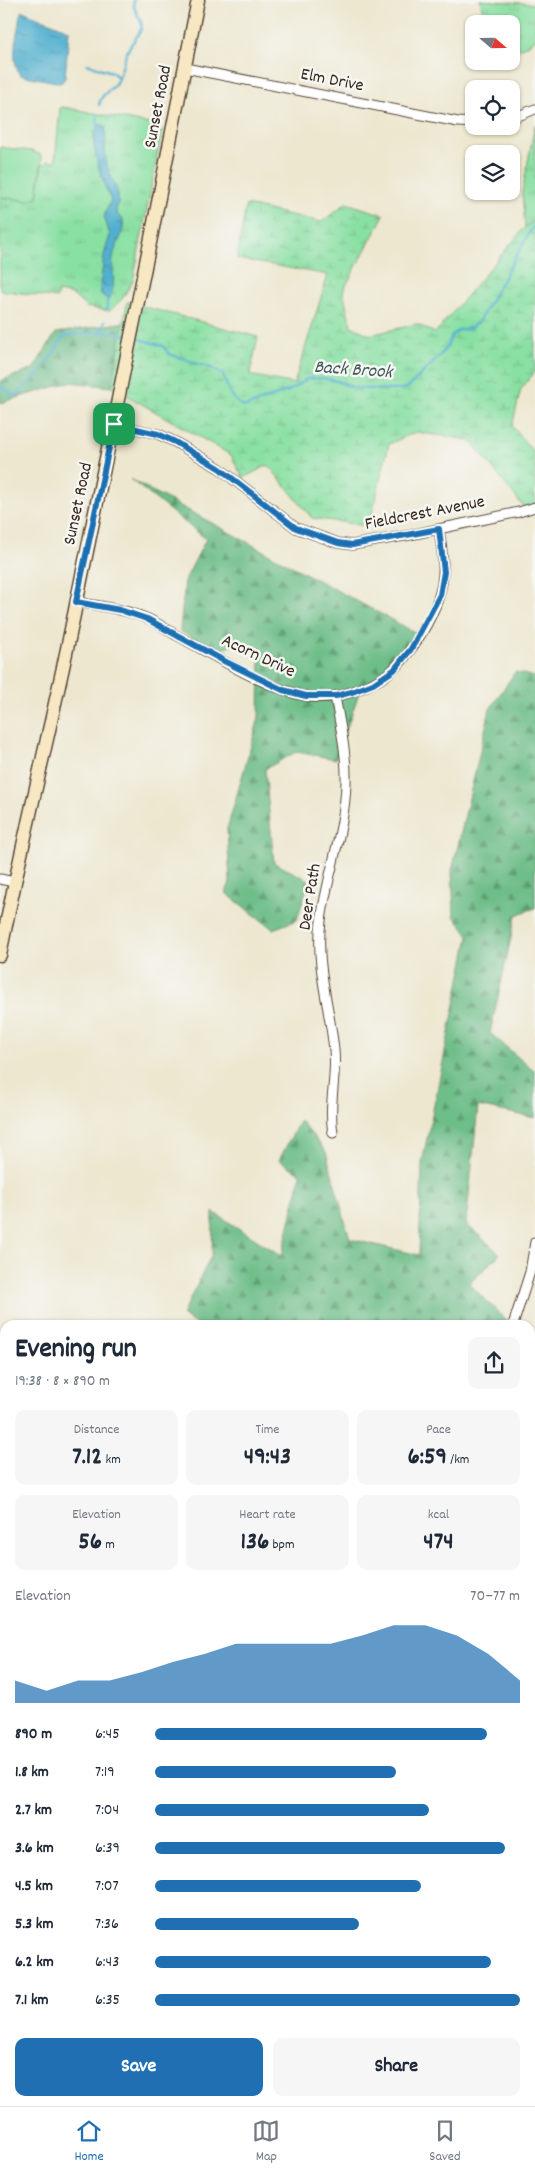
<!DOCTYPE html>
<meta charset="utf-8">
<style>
:root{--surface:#fff;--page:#f6f6f7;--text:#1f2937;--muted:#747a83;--line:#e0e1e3;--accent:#1f6fb2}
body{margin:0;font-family:Dekko,sans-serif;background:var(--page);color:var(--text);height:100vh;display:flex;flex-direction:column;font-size:19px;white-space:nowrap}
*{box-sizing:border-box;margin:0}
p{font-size:16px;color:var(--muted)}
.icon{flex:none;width:28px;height:28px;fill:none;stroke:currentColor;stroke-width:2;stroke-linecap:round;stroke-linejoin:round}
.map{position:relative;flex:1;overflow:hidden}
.sheet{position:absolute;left:0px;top:1320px;width:535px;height:786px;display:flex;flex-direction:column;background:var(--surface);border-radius:15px 15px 0 0;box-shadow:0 1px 4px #0004}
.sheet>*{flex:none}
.needle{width:32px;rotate:110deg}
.tools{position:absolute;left:465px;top:15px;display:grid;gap:10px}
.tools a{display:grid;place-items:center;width:55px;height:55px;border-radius:10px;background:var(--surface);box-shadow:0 1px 4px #0004;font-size:25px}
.pin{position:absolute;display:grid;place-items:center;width:42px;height:42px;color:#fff;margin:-21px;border-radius:10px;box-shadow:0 2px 8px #0006}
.round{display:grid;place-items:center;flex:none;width:52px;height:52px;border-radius:10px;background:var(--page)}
.headline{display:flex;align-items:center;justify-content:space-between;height:85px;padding:0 15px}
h1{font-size:28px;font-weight:700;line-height:38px}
.stats{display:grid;grid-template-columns:repeat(3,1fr);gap:8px;height:85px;padding:5px 15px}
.stats div{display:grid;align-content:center;border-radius:10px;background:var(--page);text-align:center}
.stats b{font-size:25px;font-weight:700}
.stats small{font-size:14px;font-weight:400}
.stats p{font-size:14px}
.chart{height:140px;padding:10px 15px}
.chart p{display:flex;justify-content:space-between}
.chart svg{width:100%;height:90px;margin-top:5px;fill:var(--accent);opacity:.7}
.button{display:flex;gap:10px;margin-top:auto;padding:10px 15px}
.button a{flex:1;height:58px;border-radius:10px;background:var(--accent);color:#fff;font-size:20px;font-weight:700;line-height:58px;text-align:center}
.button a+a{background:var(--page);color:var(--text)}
ul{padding:0 15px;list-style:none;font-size:16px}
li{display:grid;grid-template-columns:80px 60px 1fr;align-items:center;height:38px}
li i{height:12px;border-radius:6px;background:var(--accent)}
.tab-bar{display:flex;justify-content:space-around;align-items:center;height:70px;border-top:1px solid var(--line);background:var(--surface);font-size:14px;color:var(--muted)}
.tab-bar a{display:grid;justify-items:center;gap:2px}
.tab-bar .selected{color:var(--accent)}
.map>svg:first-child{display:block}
</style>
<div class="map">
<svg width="535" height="2106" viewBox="0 0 535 2106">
<defs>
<pattern id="grass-tufts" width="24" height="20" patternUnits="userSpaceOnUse" patternTransform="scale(1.25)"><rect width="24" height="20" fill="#89e0a3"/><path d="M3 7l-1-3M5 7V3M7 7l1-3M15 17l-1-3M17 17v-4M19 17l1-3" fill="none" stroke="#77c08c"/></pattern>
<pattern id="forest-firs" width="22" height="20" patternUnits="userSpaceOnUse" patternTransform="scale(1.25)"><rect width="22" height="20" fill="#6ebe89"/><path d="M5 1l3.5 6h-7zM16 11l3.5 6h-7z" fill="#5c9b6f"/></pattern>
<pattern id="wetland-marsh" width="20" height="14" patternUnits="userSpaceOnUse" patternTransform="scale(1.25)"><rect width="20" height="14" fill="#89e0a3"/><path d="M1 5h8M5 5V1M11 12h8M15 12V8" fill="none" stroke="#77c08c"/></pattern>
<pattern id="water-ripples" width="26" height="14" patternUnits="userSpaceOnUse" patternTransform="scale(1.25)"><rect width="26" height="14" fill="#51b0cf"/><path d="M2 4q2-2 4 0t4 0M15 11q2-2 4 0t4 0" fill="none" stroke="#448fa7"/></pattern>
</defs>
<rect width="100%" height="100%" fill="#f6f6f2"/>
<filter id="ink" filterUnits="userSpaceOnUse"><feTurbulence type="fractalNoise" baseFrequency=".02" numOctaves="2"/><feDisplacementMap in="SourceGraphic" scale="10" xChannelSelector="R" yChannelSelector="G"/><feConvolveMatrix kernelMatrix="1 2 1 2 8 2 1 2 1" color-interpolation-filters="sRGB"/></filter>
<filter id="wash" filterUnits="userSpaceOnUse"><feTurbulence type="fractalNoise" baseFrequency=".0096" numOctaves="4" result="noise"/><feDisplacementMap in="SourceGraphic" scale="20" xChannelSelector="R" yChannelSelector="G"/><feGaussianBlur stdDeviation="1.12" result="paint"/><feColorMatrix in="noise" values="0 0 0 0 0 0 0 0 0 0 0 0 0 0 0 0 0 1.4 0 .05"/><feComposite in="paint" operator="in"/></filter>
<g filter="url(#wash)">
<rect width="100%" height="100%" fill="#ede7cf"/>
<path fill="url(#grass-tufts)" stroke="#628560" d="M 480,0 L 535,4 L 535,40 L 511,54 L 511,24 L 490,24 L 483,13 Z
M 63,107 L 155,125 L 162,131 L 133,281 L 122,299 L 110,311 L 86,307 L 73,295 L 58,292 L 57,298 L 0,290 L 0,197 L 28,201 L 37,197 L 42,164 L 45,164 L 47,161 L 55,162 L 60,108 Z
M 535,124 L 535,220 L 525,227 L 522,193 Z
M 530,1610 L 535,1614 L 535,1765 L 530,1765 Z
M 214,2101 L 336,2101 L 336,2106 L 285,2106 L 277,2101 L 276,2106 L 220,2106 Z"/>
<path fill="url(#forest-firs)" stroke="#547454" d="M 125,322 L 112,387 L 70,382 L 0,403 L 0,381 L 33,369 L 56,333 Z
M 130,479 L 418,634 L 387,678 L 360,690 L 336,759 L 296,752 L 265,769 L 274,863 L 309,880 L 297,920 L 273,929 L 226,893 L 230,882 L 227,829 L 259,718 L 260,656 L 244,641 L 218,651 L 180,631 L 185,580 L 206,539 Z
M 515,672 L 535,677 L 535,908 L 516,915 L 490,1033 L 535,1072 L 535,1118 L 478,1106 L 466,1224 L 500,1254 L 469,1284 L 506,1320 L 502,1325 L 197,1325 L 182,1315 L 212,1254 L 213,1212 L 282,1256 L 301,1174 L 279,1160 L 300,1120 L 326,1152 L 350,1239 L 419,1255 L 422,1163 L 469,936 L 454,916 L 452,871 L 490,709 Z
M 535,1435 L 535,1506 L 530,1505 L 530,1440 Z
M 535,1549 L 535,1614 L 530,1610 L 530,1550 Z
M 535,1993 L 535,2106 L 468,2106 L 462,2103 L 463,2101 L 530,2101 L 530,2017 Z"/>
<path fill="url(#wetland-marsh)" stroke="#628560" d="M 346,203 L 384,215 L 343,291 L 351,326 L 370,335 L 417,324 L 435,333 L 525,227 L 535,220 L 535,372 L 521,389 L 512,426 L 533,452 L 535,462 L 535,507 L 526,510 L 470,440 L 416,432 L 389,444 L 369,526 L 312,518 L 268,465 L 243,478 L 231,455 L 112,387 L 127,302 L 258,337 L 250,375 L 294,384 L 328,275 L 237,259 L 246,205 L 322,222 Z"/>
<path fill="#89e0a3" stroke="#628560" d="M 0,147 L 31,151 L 40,154 L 42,158 L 37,197 L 28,201 L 0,197 Z"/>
<path fill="url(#water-ripples)" stroke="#466d76" d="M 23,11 L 69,30 L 65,78 L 61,83 L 20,75 C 9,57 18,34 20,14 Z
M 100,124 L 105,126 C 107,141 103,154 108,169 C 113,183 123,194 116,209 L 118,216 L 123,219 C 125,236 115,243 113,258 C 111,272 118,288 108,300 L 101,294 L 100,287 L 104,255 L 110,235 L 104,216 L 111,200 C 104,186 84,134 100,124 Z"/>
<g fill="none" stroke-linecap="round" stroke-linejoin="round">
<path stroke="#51b0cf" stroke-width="2.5" d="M 87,64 L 112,72 L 119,78
M 99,105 C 102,92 109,93 115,84 C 122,74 122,63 127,52 C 130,44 138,37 141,29 C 144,18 131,11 134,0
M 97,114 L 98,128
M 107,298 L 107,309
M 100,333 L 105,321
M 134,337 L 163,346 L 169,354 L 211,368 L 223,375 C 227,387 232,403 245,407 L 290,390 L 307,379 L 322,378 L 337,381 L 354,388 L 394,390 L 407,388 L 437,359 L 447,347 L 452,335 L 459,330 L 470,328 L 479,321 L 535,223
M 0,386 L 14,396 C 35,383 51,358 63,337 C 82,333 108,329 127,335"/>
</g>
</g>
<g filter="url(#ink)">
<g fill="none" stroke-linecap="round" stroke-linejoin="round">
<defs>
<path id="street" d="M 185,68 L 458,122 L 474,123
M 511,119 L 535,109
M 114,424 L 158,434 L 175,442 L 219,468 L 296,528 L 338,543 L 352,545 L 410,535 L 519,512 L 535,507
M 76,602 C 100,606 124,609 146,618 C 156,622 166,629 176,635 C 214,655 264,688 305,696 C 325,700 347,695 364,687 C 382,680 397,668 408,653 C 424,632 442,601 443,574 C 444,560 441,544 439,529
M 0,879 L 14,882
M 333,1133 C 328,1104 337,1078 334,1050 C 330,1008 315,964 321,921 C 327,875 345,830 346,783 C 347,754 340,725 335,696
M 513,1325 L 530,1272 L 535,1242
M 530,1984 L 535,1976
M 0,2032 L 5,2036
M 530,2048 L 535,2051
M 86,2101 L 92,2106
M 179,2106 L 181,2101
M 456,2106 L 458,2101"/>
<path id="secondary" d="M 0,955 C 20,851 46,748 68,644 C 113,429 156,215 198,0"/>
</defs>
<use href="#street" stroke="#564639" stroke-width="11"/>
<use href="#secondary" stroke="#564639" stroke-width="15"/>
<use href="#street" stroke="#fff" stroke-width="9"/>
<use href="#secondary" stroke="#f7e8c3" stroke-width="12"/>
</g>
</g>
<g fill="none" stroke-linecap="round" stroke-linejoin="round" filter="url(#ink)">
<defs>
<path id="route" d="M 114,424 L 158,434 L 175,442 L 219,468 L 296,528 L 338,543 L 352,545 L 439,529 L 444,572 L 440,595 L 411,649 L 394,670 L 373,684 L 352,692 L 336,696 L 306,696 L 283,690 L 226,662 L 147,619 L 120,610 L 76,602 Z"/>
</defs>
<use href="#route" stroke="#fff" stroke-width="10"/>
<use href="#route" stroke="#1f6fb2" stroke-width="6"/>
</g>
<g text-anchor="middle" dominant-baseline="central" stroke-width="5" stroke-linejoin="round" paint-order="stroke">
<g font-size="18" fill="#3b2a1e" stroke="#f6f6f2">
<text transform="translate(332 81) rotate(11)">Elm Drive</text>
<text transform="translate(159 107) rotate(-79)">Sunset Road</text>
<text transform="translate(79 504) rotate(-78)">Sunset Road</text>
<text transform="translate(425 514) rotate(-11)">Fieldcrest Avenue</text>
<text transform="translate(258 657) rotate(25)">Acorn Drive</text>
<text transform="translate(311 897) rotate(-81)">Deer Path</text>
</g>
<g font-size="19" font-style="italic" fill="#43595c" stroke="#f6f6f2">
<text transform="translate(353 371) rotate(4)">Back Brook</text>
</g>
</g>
</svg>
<div class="tools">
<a><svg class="needle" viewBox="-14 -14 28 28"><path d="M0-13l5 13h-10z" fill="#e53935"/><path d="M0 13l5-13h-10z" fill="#747a83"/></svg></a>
<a><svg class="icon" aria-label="locate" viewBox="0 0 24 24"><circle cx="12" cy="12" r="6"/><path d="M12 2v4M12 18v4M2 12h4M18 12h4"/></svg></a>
<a><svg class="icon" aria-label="layers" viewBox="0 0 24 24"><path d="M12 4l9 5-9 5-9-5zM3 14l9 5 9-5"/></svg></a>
</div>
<div class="pin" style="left:114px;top:424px;background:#1e9e55"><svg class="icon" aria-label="arrive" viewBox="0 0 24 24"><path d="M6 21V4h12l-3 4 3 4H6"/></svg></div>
<section class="sheet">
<div class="headline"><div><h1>Evening run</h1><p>19:38 · 8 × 890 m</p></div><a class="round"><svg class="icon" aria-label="share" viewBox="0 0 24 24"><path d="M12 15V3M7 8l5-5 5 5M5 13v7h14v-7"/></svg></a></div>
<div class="stats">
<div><p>Distance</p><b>7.12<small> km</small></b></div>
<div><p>Time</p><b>49:43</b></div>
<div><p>Pace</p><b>6:59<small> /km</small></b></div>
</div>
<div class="stats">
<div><p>Elevation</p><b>56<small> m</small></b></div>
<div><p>Heart rate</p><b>136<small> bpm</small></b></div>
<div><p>kcal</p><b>474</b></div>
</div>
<div class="chart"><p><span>Elevation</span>70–77 m</p>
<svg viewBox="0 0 160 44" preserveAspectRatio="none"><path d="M0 44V33L10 38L20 33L30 33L40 29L50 24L60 20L70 15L80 15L90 15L100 15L110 11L120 6L130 6L140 11L150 20L160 33V44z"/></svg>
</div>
<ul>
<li><b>890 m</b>6:45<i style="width:91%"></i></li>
<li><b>1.8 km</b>7:19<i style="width:66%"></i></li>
<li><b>2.7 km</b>7:04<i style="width:75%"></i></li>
<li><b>3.6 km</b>6:39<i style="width:96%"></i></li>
<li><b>4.5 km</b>7:07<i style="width:73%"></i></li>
<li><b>5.3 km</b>7:36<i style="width:56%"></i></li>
<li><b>6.2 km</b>6:43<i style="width:92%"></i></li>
<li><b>7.1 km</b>6:35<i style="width:100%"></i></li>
</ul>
<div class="button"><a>Save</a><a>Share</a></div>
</section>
</div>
<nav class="tab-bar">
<a class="selected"><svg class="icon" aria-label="home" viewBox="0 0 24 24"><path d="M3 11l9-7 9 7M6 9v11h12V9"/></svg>Home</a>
<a><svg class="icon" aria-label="map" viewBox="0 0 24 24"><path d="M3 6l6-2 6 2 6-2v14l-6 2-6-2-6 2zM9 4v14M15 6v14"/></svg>Map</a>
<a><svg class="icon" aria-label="saved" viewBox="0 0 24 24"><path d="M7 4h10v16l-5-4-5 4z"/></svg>Saved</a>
</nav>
